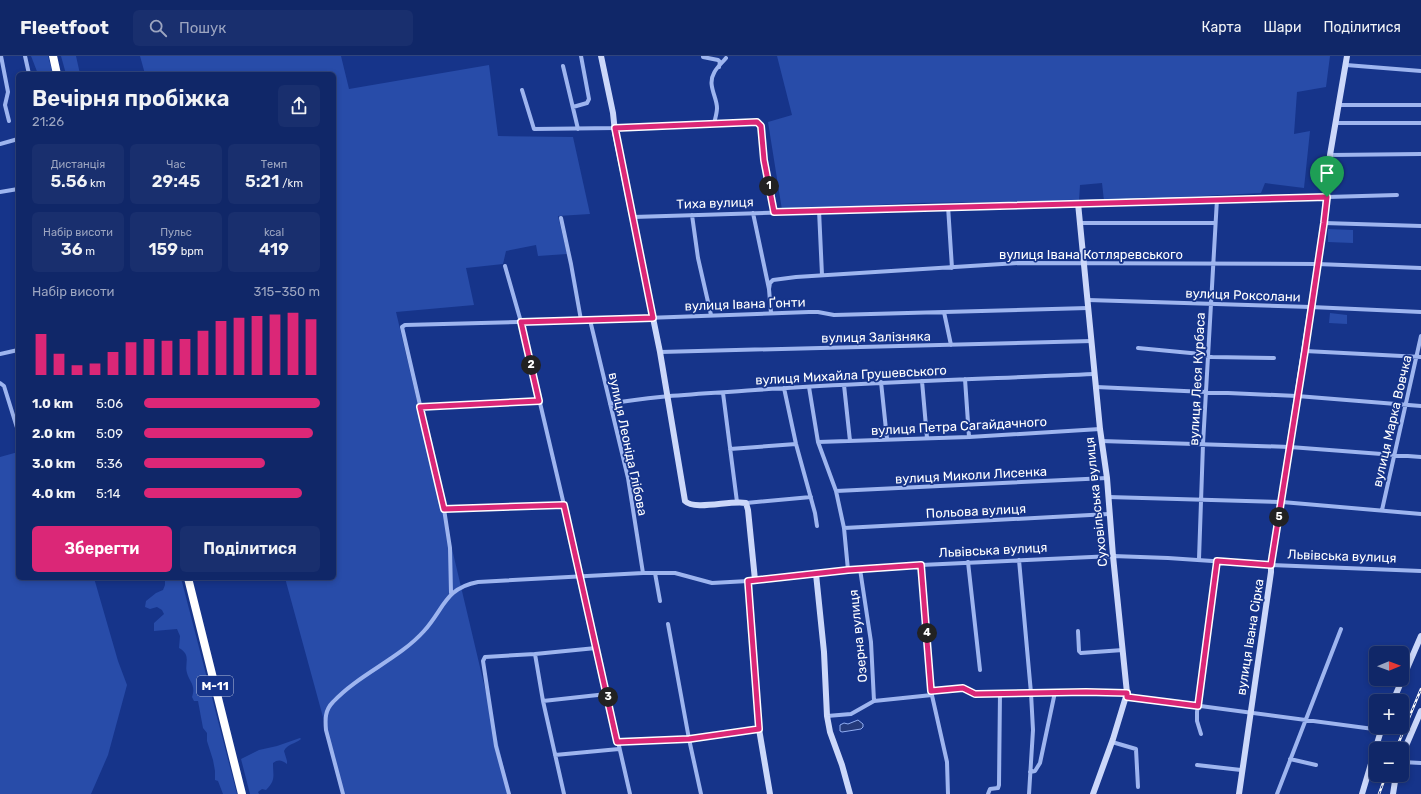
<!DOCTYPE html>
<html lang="uk">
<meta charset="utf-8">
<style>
:root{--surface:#102768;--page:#192f6e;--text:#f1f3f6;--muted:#9ca5c0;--line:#30447c;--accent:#db2777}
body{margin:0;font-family:Rubik,sans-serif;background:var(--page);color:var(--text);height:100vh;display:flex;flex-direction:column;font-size:15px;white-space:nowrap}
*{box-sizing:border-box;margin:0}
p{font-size:13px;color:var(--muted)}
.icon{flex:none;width:22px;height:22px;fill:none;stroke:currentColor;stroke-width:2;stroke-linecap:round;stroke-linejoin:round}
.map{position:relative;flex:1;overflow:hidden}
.drawer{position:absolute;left:16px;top:16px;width:320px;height:508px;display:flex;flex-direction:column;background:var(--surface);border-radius:6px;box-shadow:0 2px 6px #0003,0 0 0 1px var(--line)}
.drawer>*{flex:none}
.needle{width:26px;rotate:89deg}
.controls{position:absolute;left:1369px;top:590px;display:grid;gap:8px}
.controls a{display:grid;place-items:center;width:40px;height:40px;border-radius:6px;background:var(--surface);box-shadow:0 2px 6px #0003,0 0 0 1px var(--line);font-size:20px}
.pin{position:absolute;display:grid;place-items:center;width:34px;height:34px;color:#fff;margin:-41px -17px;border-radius:50% 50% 50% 0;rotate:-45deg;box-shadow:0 0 4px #0007}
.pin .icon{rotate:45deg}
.km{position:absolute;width:20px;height:20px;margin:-10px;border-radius:50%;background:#222;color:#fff;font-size:11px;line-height:20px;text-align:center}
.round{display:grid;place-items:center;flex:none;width:42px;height:42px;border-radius:6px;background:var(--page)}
.headline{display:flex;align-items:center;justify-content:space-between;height:68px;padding:0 16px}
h1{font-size:22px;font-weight:600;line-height:30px}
.figures{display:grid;grid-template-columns:repeat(3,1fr);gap:6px;height:68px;padding:4px 16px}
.figures div{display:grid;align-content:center;border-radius:6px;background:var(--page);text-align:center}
.figures b{font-size:17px;font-weight:600}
.figures small{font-size:11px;font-weight:400}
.figures p{font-size:11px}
.chart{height:112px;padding:8px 16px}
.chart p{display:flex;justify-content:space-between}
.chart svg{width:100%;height:72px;margin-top:4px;stroke:var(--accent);stroke-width:6}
.action{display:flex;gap:8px;margin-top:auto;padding:8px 16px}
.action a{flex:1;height:46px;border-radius:6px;background:var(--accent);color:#fff;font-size:16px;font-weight:600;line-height:46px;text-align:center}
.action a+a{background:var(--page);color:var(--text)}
ul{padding:0 16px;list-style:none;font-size:13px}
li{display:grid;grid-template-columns:64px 48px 1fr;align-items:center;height:30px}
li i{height:10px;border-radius:5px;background:var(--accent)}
header{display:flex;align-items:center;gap:24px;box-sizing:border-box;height:56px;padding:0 20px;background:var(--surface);border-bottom:1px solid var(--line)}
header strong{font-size:19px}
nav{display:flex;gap:22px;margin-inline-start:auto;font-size:14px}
.search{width:280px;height:36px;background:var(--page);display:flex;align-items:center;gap:10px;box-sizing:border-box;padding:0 14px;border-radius:6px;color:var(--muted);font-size:15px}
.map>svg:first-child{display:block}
</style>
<header>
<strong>Fleetfoot</strong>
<div class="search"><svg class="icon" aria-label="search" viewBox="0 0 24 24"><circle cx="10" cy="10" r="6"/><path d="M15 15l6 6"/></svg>Пошук</div>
<nav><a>Карта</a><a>Шари</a><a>Поділитися</a></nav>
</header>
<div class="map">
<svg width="1421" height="738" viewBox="0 0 1421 738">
<rect width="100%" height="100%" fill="#16348a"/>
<path fill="#284ca9" d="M 31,0 L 48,0 L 53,18 L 38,18 Z
M 61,0 L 76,0 L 80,18 L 66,18 Z
M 140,0 L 341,0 L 349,33 L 489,9 L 498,80 L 573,81 L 590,158 L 558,160 L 567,198 L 538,200 L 536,189 L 506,195 L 503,208 L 466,212 L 474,249 L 396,256 L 510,738 L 344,738 L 285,522 L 334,522 L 334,18 L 145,18 Z
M 777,0 L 1330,0 L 1326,31 L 1297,36 L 1294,78 L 1310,75 L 1304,132 L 1265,127 L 1261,137 L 1104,145 L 1102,127 L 1080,129 L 1079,145 L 914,147 L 782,154 L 768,66 L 792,59 Z
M 1328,173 L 1353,174 L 1353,187 L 1328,186 Z
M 1330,257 L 1347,259 L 1347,268 L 1329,267 Z
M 18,396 L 18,522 L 94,522 L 118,605 L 127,629 L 108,699 L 91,738 L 0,738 L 0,401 Z
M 165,522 L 181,522 L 237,738 L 223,738 L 218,725 L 215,724 L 215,715 L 213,704 L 207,685 L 207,677 L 203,672 L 198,645 L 194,645 L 192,641 C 196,629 190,627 187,617 C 184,608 192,599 179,592 L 180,580 L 177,573 L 154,575 L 154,567 L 164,558 L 162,554 L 157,551 L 150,553 L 145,551 L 146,545 L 156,537 L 163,534 L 165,529 Z
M 300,682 L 301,683 C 295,688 287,688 284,695 L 287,705 L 287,708 C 282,704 278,703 273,707 C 273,721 276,724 266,734 L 262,733 L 258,736 L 259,738 L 250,738 L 241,703 L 259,694 L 277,690 Z"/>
<path fill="#243a7b" stroke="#90adf2" d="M 858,664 L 863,668 L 863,671 L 861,673 L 842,676 L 840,675 L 840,669 L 844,667 L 848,668 Z"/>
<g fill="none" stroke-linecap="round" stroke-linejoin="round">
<path stroke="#9eb5ef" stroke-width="4" d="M 1,0 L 8,36 L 5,49 L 9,65
M 25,0 L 29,18
M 703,0 L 703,1 L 718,4 L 720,6 L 719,11
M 1346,9 L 1421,15
M 563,10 L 578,73
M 522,34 L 534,73 L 615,72 L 757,66 L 761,70 L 764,104 L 774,156
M 1338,49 L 1421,49
M 573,51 L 587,47 L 589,43 L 581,0
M 1335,67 L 1421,67
M 714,68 C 715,63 717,57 717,52 C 717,41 707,29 714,17 C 716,12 722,7 726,2
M 0,88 L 18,83
M 1330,99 L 1421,98
M 0,136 L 18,133
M 1327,141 L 1397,139
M 948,150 L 952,212
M 819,154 L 822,219
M 753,157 L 769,233 L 771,257
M 692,159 L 698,202 L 711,259
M 633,161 L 1078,147
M 561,162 L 571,208 L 581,264
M 1079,167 L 1215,167
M 1324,167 L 1421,170
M 505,210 L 521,266 L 564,449 L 630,738
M 769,233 L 770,227 L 773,224 L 796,221 L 1018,207 L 1317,208 L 1421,212
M 1088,244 L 1311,251 L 1421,256
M 944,256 L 951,289
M 590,264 L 628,422 L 643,517
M 1138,292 L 1201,298 L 1212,301 L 1274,302
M 1305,295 L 1421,301
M 660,296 L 1092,285
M 0,298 L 18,294
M 965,323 L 969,381
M 922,325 L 927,382
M 881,326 L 887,383
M 0,327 L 4,330 L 18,375
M 844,329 L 850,385
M 809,331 L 818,386 L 836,435 L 844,472 L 848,514
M 1096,331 L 1297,340 L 1421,350
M 784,332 L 796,388 L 815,457 L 817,470
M 723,337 L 737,446
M 610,348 C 658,339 707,338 755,334 C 868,326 981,323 1094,318
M 420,351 L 539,345
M 1101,385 L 1290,391 L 1421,401
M 818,386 L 969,381 L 1100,373
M 730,393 L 796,388
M 836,435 L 1107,422
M 1108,441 L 1282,446 L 1421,458
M 746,447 L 811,441
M 444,453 L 564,449
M 1382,454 L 1421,280
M 844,472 L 1109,458
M 1199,503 L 1203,388 L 1217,143
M 1019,504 L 1031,637 L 1033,674 L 1029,738
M 968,506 L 980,614
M 921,509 L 931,635 L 947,706 L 948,738
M 860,513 L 871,586 L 874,645
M 655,517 L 660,545
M 816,518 L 848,514 L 921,509 L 1113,500 L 1168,502 L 1271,509 L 1421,515
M 451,537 L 450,492 L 444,453 L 402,271 L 405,269 L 590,264 L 809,256 L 818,256 L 834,259 L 1088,252
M 668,568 L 689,683 L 701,738
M 1078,575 L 1079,595 L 1081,597 L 1123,594
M 535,598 L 543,645 L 564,738
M 931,635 L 963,632 L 975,637 L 1086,636 L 1127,637
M 1127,641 L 1155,644 L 1381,674
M 543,645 L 607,638
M 827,660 L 851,658 L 874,645 L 932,639
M 1201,678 L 1197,665 L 1197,656 L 1217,505
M 617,686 L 689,683 L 759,673
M 1112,686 L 1136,693 L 1138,731
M 555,699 L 619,693
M 1290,703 L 1316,709
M 1402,706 L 1421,707
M 1197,709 L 1241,714
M 1030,716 L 1035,715 L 1040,707 L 1055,636
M 343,738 L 326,674 C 325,663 325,654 333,646 C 359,618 399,603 424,575 C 444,553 445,532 478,526 L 643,517 L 675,517 L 712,527 L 748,525
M 509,738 L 496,690 L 483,605 L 485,601 L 535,598 L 596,592
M 988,738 L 990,733 L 998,732 L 999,729 L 1000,637
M 1277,738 L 1341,573"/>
<path stroke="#ccd8fa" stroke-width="6" d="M 601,0 L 613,57 L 615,76 L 660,296 L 685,445 C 695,455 730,444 746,447 L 748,454 L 755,524
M 1393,645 L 1421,580
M 1402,699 L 1421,655
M 770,738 L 759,673 L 748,525 L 816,518 L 824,596 L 827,660 L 830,676 L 842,709 L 850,738
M 1093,738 L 1113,683 L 1127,637 L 1113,500 L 1107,422 L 1100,373 L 1078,147 L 1327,141
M 1239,738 L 1271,516 L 1271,509 L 1324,167 L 1330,99 L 1347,0
M 1362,738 L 1382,671
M 1393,738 L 1396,719"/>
<path stroke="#fff" stroke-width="8" d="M 53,0 L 57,18
M 188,522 L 242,738"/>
<defs>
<path id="rail" d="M 1396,693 L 1421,633
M 1379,738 L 1386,719"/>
</defs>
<use href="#rail" stroke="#fff" stroke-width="2.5"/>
<use href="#rail" stroke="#16348a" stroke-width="1" stroke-dasharray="3" stroke-linecap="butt"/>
</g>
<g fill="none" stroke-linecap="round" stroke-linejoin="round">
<defs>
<path id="route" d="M 757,66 L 761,70 L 764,104 L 774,156 L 1327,141 L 1324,167 L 1305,295 L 1271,509 L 1217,505 L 1198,650 L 1127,641 L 1127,637 L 1086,636 L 975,638 L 963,632 L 931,635 L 921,509 L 848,514 L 748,525 L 759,673 L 689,683 L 617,686 L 564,449 L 444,453 L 420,351 L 539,345 L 521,266 L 653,262 L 615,72 Z"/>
</defs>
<use href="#route" stroke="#fff" stroke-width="8"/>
<use href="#route" stroke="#db2777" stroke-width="5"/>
</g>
<g text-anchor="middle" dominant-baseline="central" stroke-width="3.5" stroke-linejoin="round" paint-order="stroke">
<rect fill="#16348a" stroke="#b9c2dc" stroke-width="1" x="197" y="620" width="36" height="20" rx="3"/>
<g font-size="12" font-weight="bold" fill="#fff">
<text x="215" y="630">М-11</text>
</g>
<g font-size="13" fill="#fff" stroke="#16348a">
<text transform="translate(715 147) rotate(-2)">Тиха вулиця</text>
<text x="1091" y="198">вулиця Івана Котляревського</text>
<text transform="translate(1243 239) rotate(2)">вулиця Роксолани</text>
<text transform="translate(745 248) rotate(-2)">вулиця Івана Ґонти</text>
<text transform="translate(876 281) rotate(-1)">вулиця Залізняка</text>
<text transform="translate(851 319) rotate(-3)">вулиця Михайла Грушевського</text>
<text transform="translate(1197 323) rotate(-87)">вулиця Леся Курбаса</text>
<text transform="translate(1392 365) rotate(-77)">вулиця Марка Вовчка</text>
<text transform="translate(959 370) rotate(-3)">вулиця Петра Сагайдачного</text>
<text transform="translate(628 388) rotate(78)">вулиця Леоніда Глібова</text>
<text transform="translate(971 419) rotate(-3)">вулиця Миколи Лисенка</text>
<text transform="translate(1096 446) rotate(-96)">Суховільська вулиця</text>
<text transform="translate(976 455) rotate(-3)">Польова вулиця</text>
<text transform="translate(993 494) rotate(-3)">Львівська вулиця</text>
<text transform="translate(1342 500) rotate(2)">Львівська вулиця</text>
<text transform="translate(858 580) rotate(-96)">Озерна вулиця</text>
<text transform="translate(1250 581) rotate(-81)">вулиця Івана Сірка</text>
</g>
</g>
</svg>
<div class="controls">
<a><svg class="needle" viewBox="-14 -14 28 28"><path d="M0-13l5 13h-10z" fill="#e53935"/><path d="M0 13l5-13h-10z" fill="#9ca5c0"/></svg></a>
<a>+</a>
<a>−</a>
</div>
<div class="pin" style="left:1327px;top:141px;background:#1e9e55"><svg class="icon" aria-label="arrive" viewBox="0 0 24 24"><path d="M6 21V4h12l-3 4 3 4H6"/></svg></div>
<b class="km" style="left:769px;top:130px">1</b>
<b class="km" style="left:531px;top:309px">2</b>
<b class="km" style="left:608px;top:641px">3</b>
<b class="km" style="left:927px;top:577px">4</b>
<b class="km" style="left:1279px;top:461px">5</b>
<section class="drawer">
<div class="headline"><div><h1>Вечірня пробіжка</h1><p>21:26</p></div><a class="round"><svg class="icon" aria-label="share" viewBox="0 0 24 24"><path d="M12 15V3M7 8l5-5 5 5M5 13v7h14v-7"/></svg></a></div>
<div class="figures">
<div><p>Дистанція</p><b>5.56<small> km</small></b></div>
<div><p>Час</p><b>29:45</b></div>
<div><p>Темп</p><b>5:21<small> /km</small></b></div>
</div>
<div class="figures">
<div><p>Набір висоти</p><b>36<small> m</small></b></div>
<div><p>Пульс</p><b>159<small> bpm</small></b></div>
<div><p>kcal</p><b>419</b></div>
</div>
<div class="chart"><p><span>Набір висоти</span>315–350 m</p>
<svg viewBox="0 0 160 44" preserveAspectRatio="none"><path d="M5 44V19M15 44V31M25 44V38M35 44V37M45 44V30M55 44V24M65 44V22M75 44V23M85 44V22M95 44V17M105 44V11M115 44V9M125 44V8M135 44V7M145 44V6M155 44V10"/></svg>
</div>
<ul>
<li><b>1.0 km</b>5:06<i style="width:100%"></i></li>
<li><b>2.0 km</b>5:09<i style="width:96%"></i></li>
<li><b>3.0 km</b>5:36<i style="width:69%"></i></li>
<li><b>4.0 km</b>5:14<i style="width:90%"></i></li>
</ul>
<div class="action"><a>Зберегти</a><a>Поділитися</a></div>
</section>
</div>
